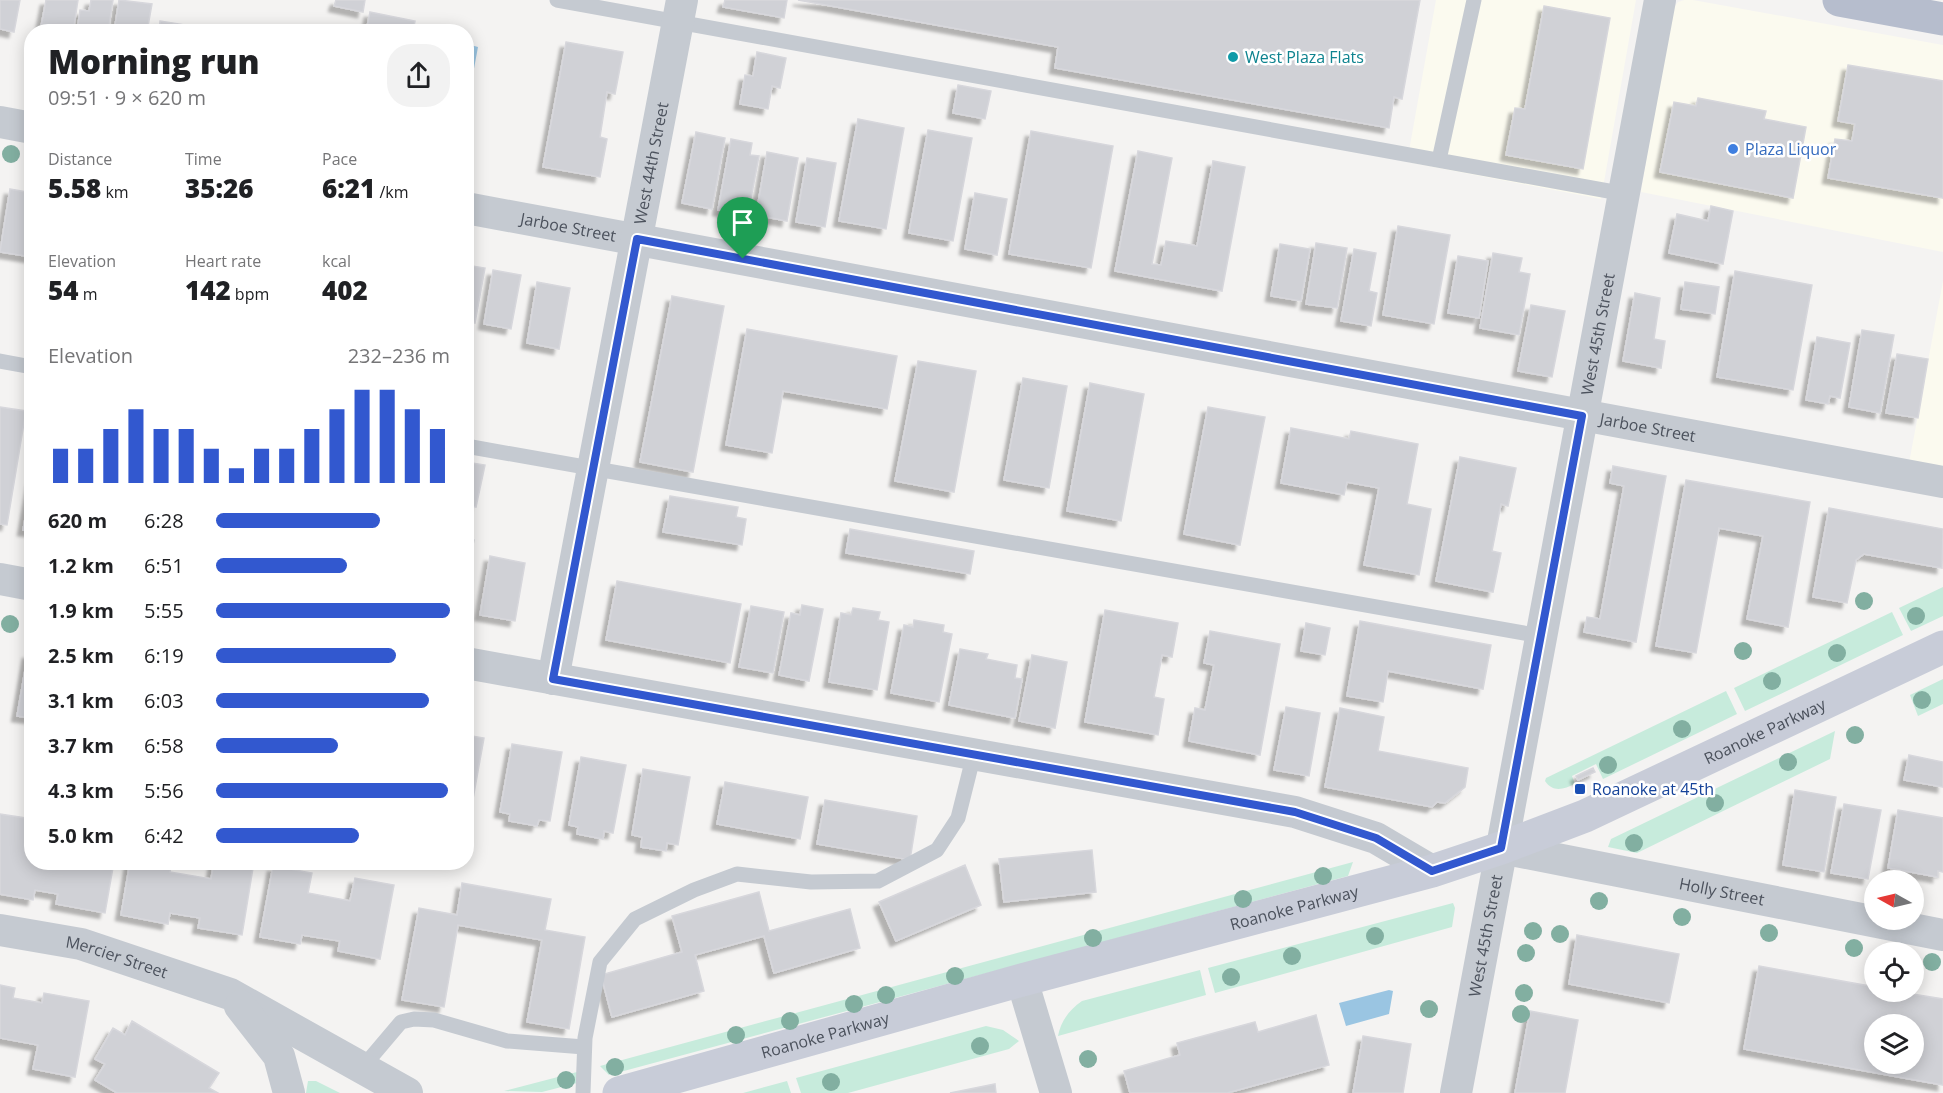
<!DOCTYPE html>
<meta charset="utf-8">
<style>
:root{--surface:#fff;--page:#f2f2f2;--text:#202124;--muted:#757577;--accent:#3258cf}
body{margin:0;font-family:"Open Sans",sans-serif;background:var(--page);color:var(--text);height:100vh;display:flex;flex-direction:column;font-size:22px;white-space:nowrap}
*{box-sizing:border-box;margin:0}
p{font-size:20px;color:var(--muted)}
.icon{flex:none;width:33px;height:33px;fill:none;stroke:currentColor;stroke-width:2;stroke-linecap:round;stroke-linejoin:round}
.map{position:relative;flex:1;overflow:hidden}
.panel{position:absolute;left:24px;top:24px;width:450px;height:846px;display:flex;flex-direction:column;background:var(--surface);border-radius:24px;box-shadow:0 3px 15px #0003}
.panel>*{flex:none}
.needle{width:39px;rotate:278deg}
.buttons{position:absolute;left:1864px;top:870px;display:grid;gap:12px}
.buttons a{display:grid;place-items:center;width:60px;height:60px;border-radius:50%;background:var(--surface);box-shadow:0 3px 15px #0003;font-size:30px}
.pin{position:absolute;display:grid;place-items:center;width:51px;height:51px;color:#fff;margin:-62px -26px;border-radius:50% 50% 50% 0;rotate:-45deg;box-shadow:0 0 6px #0007}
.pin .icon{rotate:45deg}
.round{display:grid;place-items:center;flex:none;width:63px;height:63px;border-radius:24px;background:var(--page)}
.summary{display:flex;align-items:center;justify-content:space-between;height:102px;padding:0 24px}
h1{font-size:33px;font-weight:800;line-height:45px}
.figures{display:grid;grid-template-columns:repeat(3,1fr);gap:9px;height:102px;padding:6px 24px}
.figures div{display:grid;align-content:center}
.figures b{font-size:26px;font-weight:800}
.figures small{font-size:16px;font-weight:400}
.figures p{font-size:16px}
.chart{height:168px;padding:12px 24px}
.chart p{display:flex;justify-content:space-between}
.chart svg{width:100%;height:108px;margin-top:6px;stroke:var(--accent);stroke-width:6}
ul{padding:0 24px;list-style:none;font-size:20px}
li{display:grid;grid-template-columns:96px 72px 1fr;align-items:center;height:45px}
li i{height:15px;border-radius:8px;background:var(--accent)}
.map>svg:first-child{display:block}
</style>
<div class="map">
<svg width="1943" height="1093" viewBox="0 0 1943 1093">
<defs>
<filter id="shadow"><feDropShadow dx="-5.5" dy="5.5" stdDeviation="1.5" flood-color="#0004"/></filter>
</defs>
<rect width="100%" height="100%" fill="#f4f3f2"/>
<path fill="#fbfaef" d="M 1436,0 L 1636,0 L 1601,199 L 1407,162 Z
M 1684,0 L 1693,0 L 1943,45 L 1943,252 L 1641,192 L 1671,11 L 1678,2 Z
M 1943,281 L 1943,468 L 1909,463 Z"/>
<path fill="#c7ebdc" d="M 1943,587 L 1943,616 L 1911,631 L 1899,608 Z
M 1892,612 L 1903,635 L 1745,711 L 1734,688 Z
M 1943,679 L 1943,704 L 1918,716 L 1910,695 Z
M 1726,691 L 1737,714 L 1603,779 L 1596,764 L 1572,776 L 1575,784 C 1564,789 1553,793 1545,781 L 1546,778 Z
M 1835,731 L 1830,759 L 1637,853 L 1608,847 L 1611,839 Z
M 1353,862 L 1348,876 L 609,1075 L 600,1066 Z
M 1453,903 L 1455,908 L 1452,927 L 1215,993 L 1208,968 Z
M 1200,970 L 1206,995 L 1058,1036 C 1061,1021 1069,1010 1082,1001 Z
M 986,1026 L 1003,1030 L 1019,1041 L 1009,1049 L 848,1093 L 801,1093 L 796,1078 Z
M 577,1072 L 577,1083 L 542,1092 L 504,1091 Z
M 308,1081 L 316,1081 L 340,1093 L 306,1093 Z
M 787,1081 L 791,1093 L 743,1093 Z"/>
<path fill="#9ac5e2" d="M 467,44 L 478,47 L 473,74 L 467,72 Z
M 1389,990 L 1393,991 L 1389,1014 L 1346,1026 L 1339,1003 Z"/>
<path fill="#d0d1d6" stroke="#d7d7dc" stroke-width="1.5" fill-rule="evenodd" filter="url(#shadow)" d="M 0,0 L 20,0 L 14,32 L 0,29 Z
M 46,0 L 78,0 L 73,32 L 40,32 Z
M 91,0 L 113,0 L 108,32 L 77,32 L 80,10 L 89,11 Z
M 119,0 L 152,4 L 147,32 L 114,32 Z
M 336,0 L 365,0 L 363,12 L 334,6 Z
M 725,0 L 787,0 L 784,18 L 723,7 Z
M 798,0 L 1420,0 L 1402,99 L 1394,97 L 1389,128 L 1055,68 L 1058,47 Z
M 1544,6 L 1610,18 L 1583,169 L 1506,155 L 1515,108 L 1525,109 Z
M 370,12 L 415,21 L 413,32 L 366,32 Z
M 160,21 L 198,27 L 197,32 L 159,32 Z
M 207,25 L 244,32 L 206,32 Z
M 307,25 L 340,31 L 340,32 L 306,32 Z
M 566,42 L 623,52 L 615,94 L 607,92 L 600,137 L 607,139 L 600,177 L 543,167 Z
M 757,52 L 786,58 L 780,88 L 772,86 L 768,109 L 740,104 L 745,75 L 753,76 Z
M 1848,65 L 1943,81 L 1943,198 L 1828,178 L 1835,139 L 1852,141 L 1855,124 L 1838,121 Z
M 958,85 L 991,91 L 985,119 L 953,113 Z
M 466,98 L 473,99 L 466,132 Z
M 1698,98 L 1766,111 L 1764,119 L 1806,127 L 1793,198 L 1660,172 L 1674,102 L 1696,106 Z
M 858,119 L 904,128 L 886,229 L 839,221 Z
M 928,130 L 972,138 L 953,241 L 909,233 Z
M 1031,131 L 1113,146 L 1091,268 L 1009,254 Z
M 696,132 L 725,138 L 712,209 L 682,203 Z
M 731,139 L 752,143 L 750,155 L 759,156 L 748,215 L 718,210 Z
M 1138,151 L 1172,158 L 1152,264 L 1161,265 L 1166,241 L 1197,246 L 1213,161 L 1245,167 L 1222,291 L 1115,271 Z
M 767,152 L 798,158 L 787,221 L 756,215 Z
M 807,158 L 836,163 L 825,227 L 796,222 Z
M 10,189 L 32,193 L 32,257 L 0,252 Z
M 975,193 L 1007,199 L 997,255 L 965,249 Z
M 1711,206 L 1733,211 L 1723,264 L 1669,253 L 1677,214 L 1708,221 Z
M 1398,226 L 1450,235 L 1434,324 L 1383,315 Z
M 1316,243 L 1347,248 L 1337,308 L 1306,304 Z
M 1280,244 L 1310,249 L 1301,301 L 1271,296 Z
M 1354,249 L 1376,253 L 1369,291 L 1377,293 L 1371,326 L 1341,321 Z
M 1493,253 L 1522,258 L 1519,272 L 1530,274 L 1519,335 L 1480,328 Z
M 1458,256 L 1488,261 L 1479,318 L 1448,313 Z
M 466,265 L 485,268 L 475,323 L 466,321 Z
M 493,270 L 521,275 L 511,329 L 484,324 Z
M 1735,271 L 1812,285 L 1793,390 L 1717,377 Z
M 537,282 L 570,288 L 559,349 L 527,343 Z
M 1685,282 L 1719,287 L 1715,314 L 1681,309 Z
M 1635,293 L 1660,298 L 1654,339 L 1665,341 L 1661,368 L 1623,361 Z
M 672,296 L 724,306 L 693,472 L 640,462 Z
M 1531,305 L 1565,311 L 1552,377 L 1518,371 Z
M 747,329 L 897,356 L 887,409 L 783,391 L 772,453 L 726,445 Z
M 1862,330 L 1894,335 L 1880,413 L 1849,407 Z
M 1817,337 L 1850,343 L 1840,398 L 1830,396 L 1828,404 L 1806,400 Z
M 1897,354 L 1928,359 L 1918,418 L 1886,413 Z
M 918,361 L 976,371 L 954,492 L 895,481 Z
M 1023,378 L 1067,386 L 1049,488 L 1004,480 Z
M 1090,383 L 1144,394 L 1121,521 L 1067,511 Z
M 0,407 L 26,411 L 7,525 L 0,524 Z
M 1208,407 L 1265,417 L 1240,545 L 1184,534 Z
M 1291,428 L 1349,439 L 1351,431 L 1418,444 L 1407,504 L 1431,509 L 1419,575 L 1364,565 L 1379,488 L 1347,482 L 1344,495 L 1281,483 Z
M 1460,457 L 1516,468 L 1508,506 L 1501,504 L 1492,551 L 1501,553 L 1493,592 L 1436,581 Z
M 466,462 L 485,465 L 476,507 L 466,505 Z
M 1613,466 L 1666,476 L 1636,642 L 1584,632 L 1587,617 L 1600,619 L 1624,486 L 1610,483 Z
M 32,480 L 32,531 L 23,530 Z
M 1686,480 L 1810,502 L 1788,627 L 1747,619 L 1763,536 L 1719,528 L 1696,653 L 1656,646 Z
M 670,496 L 738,507 L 736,517 L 746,519 L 742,545 L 663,532 Z
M 1829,508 L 1943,529 L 1942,568 L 1864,554 L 1856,560 L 1847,603 L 1813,597 Z
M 850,529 L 974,551 L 970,574 L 846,553 Z
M 466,538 L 474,540 L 466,580 Z
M 490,556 L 525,563 L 515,621 L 480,615 Z
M 617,581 L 741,604 L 730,663 L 606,640 Z
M 802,605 L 823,609 L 809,681 L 779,675 L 791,613 L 800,615 Z
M 751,606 L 784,612 L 773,673 L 739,667 Z
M 853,608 L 880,612 L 878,620 L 889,622 L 877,690 L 829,682 L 841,613 L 851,615 Z
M 1105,610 L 1178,623 L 1172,657 L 1162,655 L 1154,697 L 1164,699 L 1158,735 L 1085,722 Z
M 914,620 L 944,625 L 943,632 L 952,634 L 939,702 L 891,693 L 904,625 L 913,627 Z
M 1360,621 L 1491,645 L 1483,689 L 1388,671 L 1383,702 L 1347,696 Z
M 1306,623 L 1330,628 L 1325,655 L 1301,651 Z
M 1210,631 L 1280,644 L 1260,755 L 1189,741 L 1195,708 L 1205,710 L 1214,665 L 1204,663 Z
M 960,649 L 988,654 L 986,659 L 1017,665 L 1015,678 L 1022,679 L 1015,718 L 949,705 Z
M 28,653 L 32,654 L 32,718 L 17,716 Z
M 1032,655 L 1067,662 L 1055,728 L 1019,721 Z
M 1286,707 L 1320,713 L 1309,776 L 1274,770 Z
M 1340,708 L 1384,717 L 1378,751 L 1468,768 L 1465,787 L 1445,803 L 1437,802 L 1432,807 L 1325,787 Z
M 466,735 L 484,738 L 471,810 L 466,809 Z
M 512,744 L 562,752 L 550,821 L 539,820 L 537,826 L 509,821 L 510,814 L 500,812 Z
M 1909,755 L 1943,762 L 1943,787 L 1904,780 Z
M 581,757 L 626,765 L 613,833 L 604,831 L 603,839 L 577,834 L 578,827 L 569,825 Z
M 1593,768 L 1595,772 L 1578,780 L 1576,776 Z
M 643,769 L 690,777 L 678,845 L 667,843 L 666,851 L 641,847 L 642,837 L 632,835 Z
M 725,782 L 808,797 L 800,839 L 717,824 Z
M 1795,790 L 1836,797 L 1824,872 L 1783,865 Z
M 825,800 L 917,816 L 910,860 L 817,844 Z
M 1844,804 L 1881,810 L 1868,879 L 1831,873 Z
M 1898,810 L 1943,818 L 1943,872 L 1938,871 L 1938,877 L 1888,868 Z
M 0,814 L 32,819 L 32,862 L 114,862 L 105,913 L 56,904 L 58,894 L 35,890 L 33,900 L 0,894 Z
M 1092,850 L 1096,892 L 1004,902 L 999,859 Z
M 130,862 L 172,862 L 170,872 L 211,879 L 214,862 L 254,862 L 242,935 L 198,928 L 200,918 L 170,913 L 168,924 L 121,915 Z
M 965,865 L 981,905 L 896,941 L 879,902 Z
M 273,866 L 312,873 L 308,893 L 350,901 L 355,878 L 394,885 L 380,959 L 338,951 L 340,941 L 302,935 L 300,944 L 260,937 Z
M 462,883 L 551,899 L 545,930 L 585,937 L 569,1029 L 527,1022 L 542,940 L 458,925 L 444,1007 L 402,1000 L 419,908 L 457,915 Z
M 759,892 L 769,931 L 850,909 L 860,948 L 774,973 L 764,936 L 695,955 L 704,991 L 612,1017 L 601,975 L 682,952 L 672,916 Z
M 1577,935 L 1679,954 L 1669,1003 L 1569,984 Z
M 1759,966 L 1875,987 L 1875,992 L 1900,992 L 1943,999 L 1943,1085 L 1744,1049 ZM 1875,1024 L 1914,1024 L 1914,1064 L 1875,1064 Z
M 0,985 L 15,988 L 13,998 L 42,1003 L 44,993 L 89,1001 L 75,1077 L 33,1069 L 38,1045 L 0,1038 Z
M 1530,1011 L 1578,1020 L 1565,1093 L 1515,1093 Z
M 1316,1015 L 1329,1065 L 1227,1093 L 1130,1093 L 1124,1071 L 1180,1055 L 1177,1043 L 1255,1022 L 1258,1032 Z
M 132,1021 L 219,1073 L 209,1088 L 218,1093 L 117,1093 L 95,1080 L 105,1064 L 95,1059 L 113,1028 L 125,1035 Z
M 1363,1036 L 1411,1044 L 1403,1093 L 1353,1093 Z
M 995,1084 L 996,1093 L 950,1093 Z"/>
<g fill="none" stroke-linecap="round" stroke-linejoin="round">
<path stroke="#c5cad1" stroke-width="15" d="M 557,0 L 1625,194
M 1439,160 L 1474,0
M 0,361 L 32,367
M 466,446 L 1541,636
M 362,1068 L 401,1022 L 414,1019 L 434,1020 L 507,1041 L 584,1047
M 583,1093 L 585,1038 L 600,962 L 635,919 L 694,890 L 737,874 L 811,882 L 878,881 L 937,850 L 958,818 L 974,754"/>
<g stroke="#c5cad1" stroke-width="32">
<path d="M 0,122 L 32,128"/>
<path id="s1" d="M 466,208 L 1943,482"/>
<path d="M 0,579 L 32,585"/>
<path d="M 466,663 L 1295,812 L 1376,838 L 1432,871"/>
<path id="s2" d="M 553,679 L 682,0"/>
<path id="s3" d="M 1501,848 L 1943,935"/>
<path id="s4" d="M 0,930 L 81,944 L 230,994 L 407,1093"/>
<path d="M 1022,980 L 1056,1093"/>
<path d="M 240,1006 L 279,1056 L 289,1093"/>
<path id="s5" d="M 1456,1093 L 1660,0"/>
</g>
<path stroke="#c8ccd8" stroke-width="33" id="s6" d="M 619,1093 L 1022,980 L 1432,871 L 1501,848 L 1585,816 L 1943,647"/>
<path stroke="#b6bdcd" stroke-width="33" d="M 1839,0 L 1943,19"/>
</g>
<g fill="#82afa1">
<circle cx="11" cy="154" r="9"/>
<circle cx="1864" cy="601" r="9"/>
<circle cx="1916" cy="616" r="9"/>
<circle cx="10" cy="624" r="9"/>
<circle cx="1743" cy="651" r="9"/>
<circle cx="1837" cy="653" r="9"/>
<circle cx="1772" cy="681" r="9"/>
<circle cx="1922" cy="700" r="9"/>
<circle cx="1682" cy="729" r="9"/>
<circle cx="1855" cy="735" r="9"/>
<circle cx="1788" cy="762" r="9"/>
<circle cx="1608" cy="765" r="9"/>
<circle cx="1715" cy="803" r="9"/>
<circle cx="1634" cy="843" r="9"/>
<circle cx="1323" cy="876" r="9"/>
<circle cx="1243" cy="899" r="9"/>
<circle cx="1599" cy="901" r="9"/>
<circle cx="1682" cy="917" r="9"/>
<circle cx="1533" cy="931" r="9"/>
<circle cx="1769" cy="933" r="9"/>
<circle cx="1560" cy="934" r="9"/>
<circle cx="1375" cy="936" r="9"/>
<circle cx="1093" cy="938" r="9"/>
<circle cx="1854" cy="948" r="9"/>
<circle cx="1526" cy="953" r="9"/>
<circle cx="1292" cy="956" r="9"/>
<circle cx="1932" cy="962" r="9"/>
<circle cx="955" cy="976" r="9"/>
<circle cx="1231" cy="977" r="9"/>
<circle cx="1524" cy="993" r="9"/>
<circle cx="886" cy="995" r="9"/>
<circle cx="854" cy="1004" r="9"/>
<circle cx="1429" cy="1009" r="9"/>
<circle cx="1521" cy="1014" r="9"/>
<circle cx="790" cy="1021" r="9"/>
<circle cx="736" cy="1035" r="9"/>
<circle cx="980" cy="1046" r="9"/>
<circle cx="1088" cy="1059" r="9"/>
<circle cx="615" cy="1067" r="9"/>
<circle cx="566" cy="1080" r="9"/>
<circle cx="831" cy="1082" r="9"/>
</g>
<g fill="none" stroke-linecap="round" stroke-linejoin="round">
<defs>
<path id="route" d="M 637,239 L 1582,416 L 1501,848 L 1432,871 L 1376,838 L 1295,812 L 553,679 Z"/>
</defs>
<use href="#route" stroke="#fff" stroke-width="12"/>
<use href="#route" stroke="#3258cf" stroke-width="8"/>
</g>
<circle fill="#0f9aa8" stroke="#fff" stroke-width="2" cx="1233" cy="57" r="6"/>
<circle fill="#3f7fe0" stroke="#fff" stroke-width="2" cx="1733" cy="149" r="6"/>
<rect fill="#1a4fb4" stroke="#fff" stroke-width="2" x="1574" y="783" width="12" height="12" rx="3"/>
<g text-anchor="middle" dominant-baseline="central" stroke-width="5" stroke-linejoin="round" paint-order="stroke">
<g font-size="16" fill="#0d838f" stroke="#fff" text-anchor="start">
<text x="1245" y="57">West Plaza Flats</text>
</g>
<g font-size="16" fill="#366cbe" stroke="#fff" text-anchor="start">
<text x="1745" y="149">Plaza Liquor</text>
</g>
<g font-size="16" fill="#4c525d" stroke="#fff">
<text stroke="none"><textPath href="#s2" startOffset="525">West 44th Street</textPath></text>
<text stroke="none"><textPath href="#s1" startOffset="104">Jarboe Street</textPath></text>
<text stroke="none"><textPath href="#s5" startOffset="772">West 45th Street</textPath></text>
<text stroke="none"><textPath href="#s1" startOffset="1202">Jarboe Street</textPath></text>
<text stroke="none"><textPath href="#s6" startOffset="1204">Roanoke Parkway</textPath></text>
<text stroke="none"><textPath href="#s3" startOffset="225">Holly Street</textPath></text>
<text stroke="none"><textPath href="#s6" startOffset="700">Roanoke Parkway</textPath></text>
<text stroke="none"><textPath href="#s5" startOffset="160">West 45th Street</textPath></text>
<text stroke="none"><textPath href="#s4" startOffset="120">Mercier Street</textPath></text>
<text stroke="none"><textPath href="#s6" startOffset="214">Roanoke Parkway</textPath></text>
</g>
<g font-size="16" fill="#164399" stroke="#fff" text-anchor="start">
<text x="1592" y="789">Roanoke at 45th</text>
</g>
</g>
</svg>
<div class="buttons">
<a><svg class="needle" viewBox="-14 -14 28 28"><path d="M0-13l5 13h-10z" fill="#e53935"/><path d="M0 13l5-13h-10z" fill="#757577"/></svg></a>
<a><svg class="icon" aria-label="locate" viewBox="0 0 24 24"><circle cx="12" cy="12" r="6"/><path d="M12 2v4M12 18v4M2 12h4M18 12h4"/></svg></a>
<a><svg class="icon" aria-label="layers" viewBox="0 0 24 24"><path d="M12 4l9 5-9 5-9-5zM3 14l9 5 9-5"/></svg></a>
</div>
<div class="pin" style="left:743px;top:259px;background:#1e9e55"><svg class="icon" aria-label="arrive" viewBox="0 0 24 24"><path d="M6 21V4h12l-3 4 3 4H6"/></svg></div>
<section class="panel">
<div class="summary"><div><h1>Morning run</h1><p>09:51 · 9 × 620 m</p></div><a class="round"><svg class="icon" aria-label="share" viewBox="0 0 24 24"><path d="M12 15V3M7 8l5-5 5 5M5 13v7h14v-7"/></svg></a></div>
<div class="figures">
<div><p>Distance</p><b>5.58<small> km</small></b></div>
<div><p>Time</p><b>35:26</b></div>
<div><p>Pace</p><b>6:21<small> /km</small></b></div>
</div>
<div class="figures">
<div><p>Elevation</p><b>54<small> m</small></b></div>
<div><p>Heart rate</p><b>142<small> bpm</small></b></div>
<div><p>kcal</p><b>402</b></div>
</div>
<div class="chart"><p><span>Elevation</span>232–236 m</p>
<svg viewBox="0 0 160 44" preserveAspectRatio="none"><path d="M5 44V30M15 44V30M25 44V22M35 44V14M45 44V22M55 44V22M65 44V30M75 44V38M85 44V30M95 44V30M105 44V22M115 44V14M125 44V6M135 44V6M145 44V14M155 44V22"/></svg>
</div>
<ul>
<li><b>620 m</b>6:28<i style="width:70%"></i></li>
<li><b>1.2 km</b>6:51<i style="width:56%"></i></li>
<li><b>1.9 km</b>5:55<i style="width:100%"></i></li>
<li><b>2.5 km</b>6:19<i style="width:77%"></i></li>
<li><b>3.1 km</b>6:03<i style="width:91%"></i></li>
<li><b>3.7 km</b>6:58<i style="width:52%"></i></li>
<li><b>4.3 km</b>5:56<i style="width:99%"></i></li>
<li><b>5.0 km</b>6:42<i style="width:61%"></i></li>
</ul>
</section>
</div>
